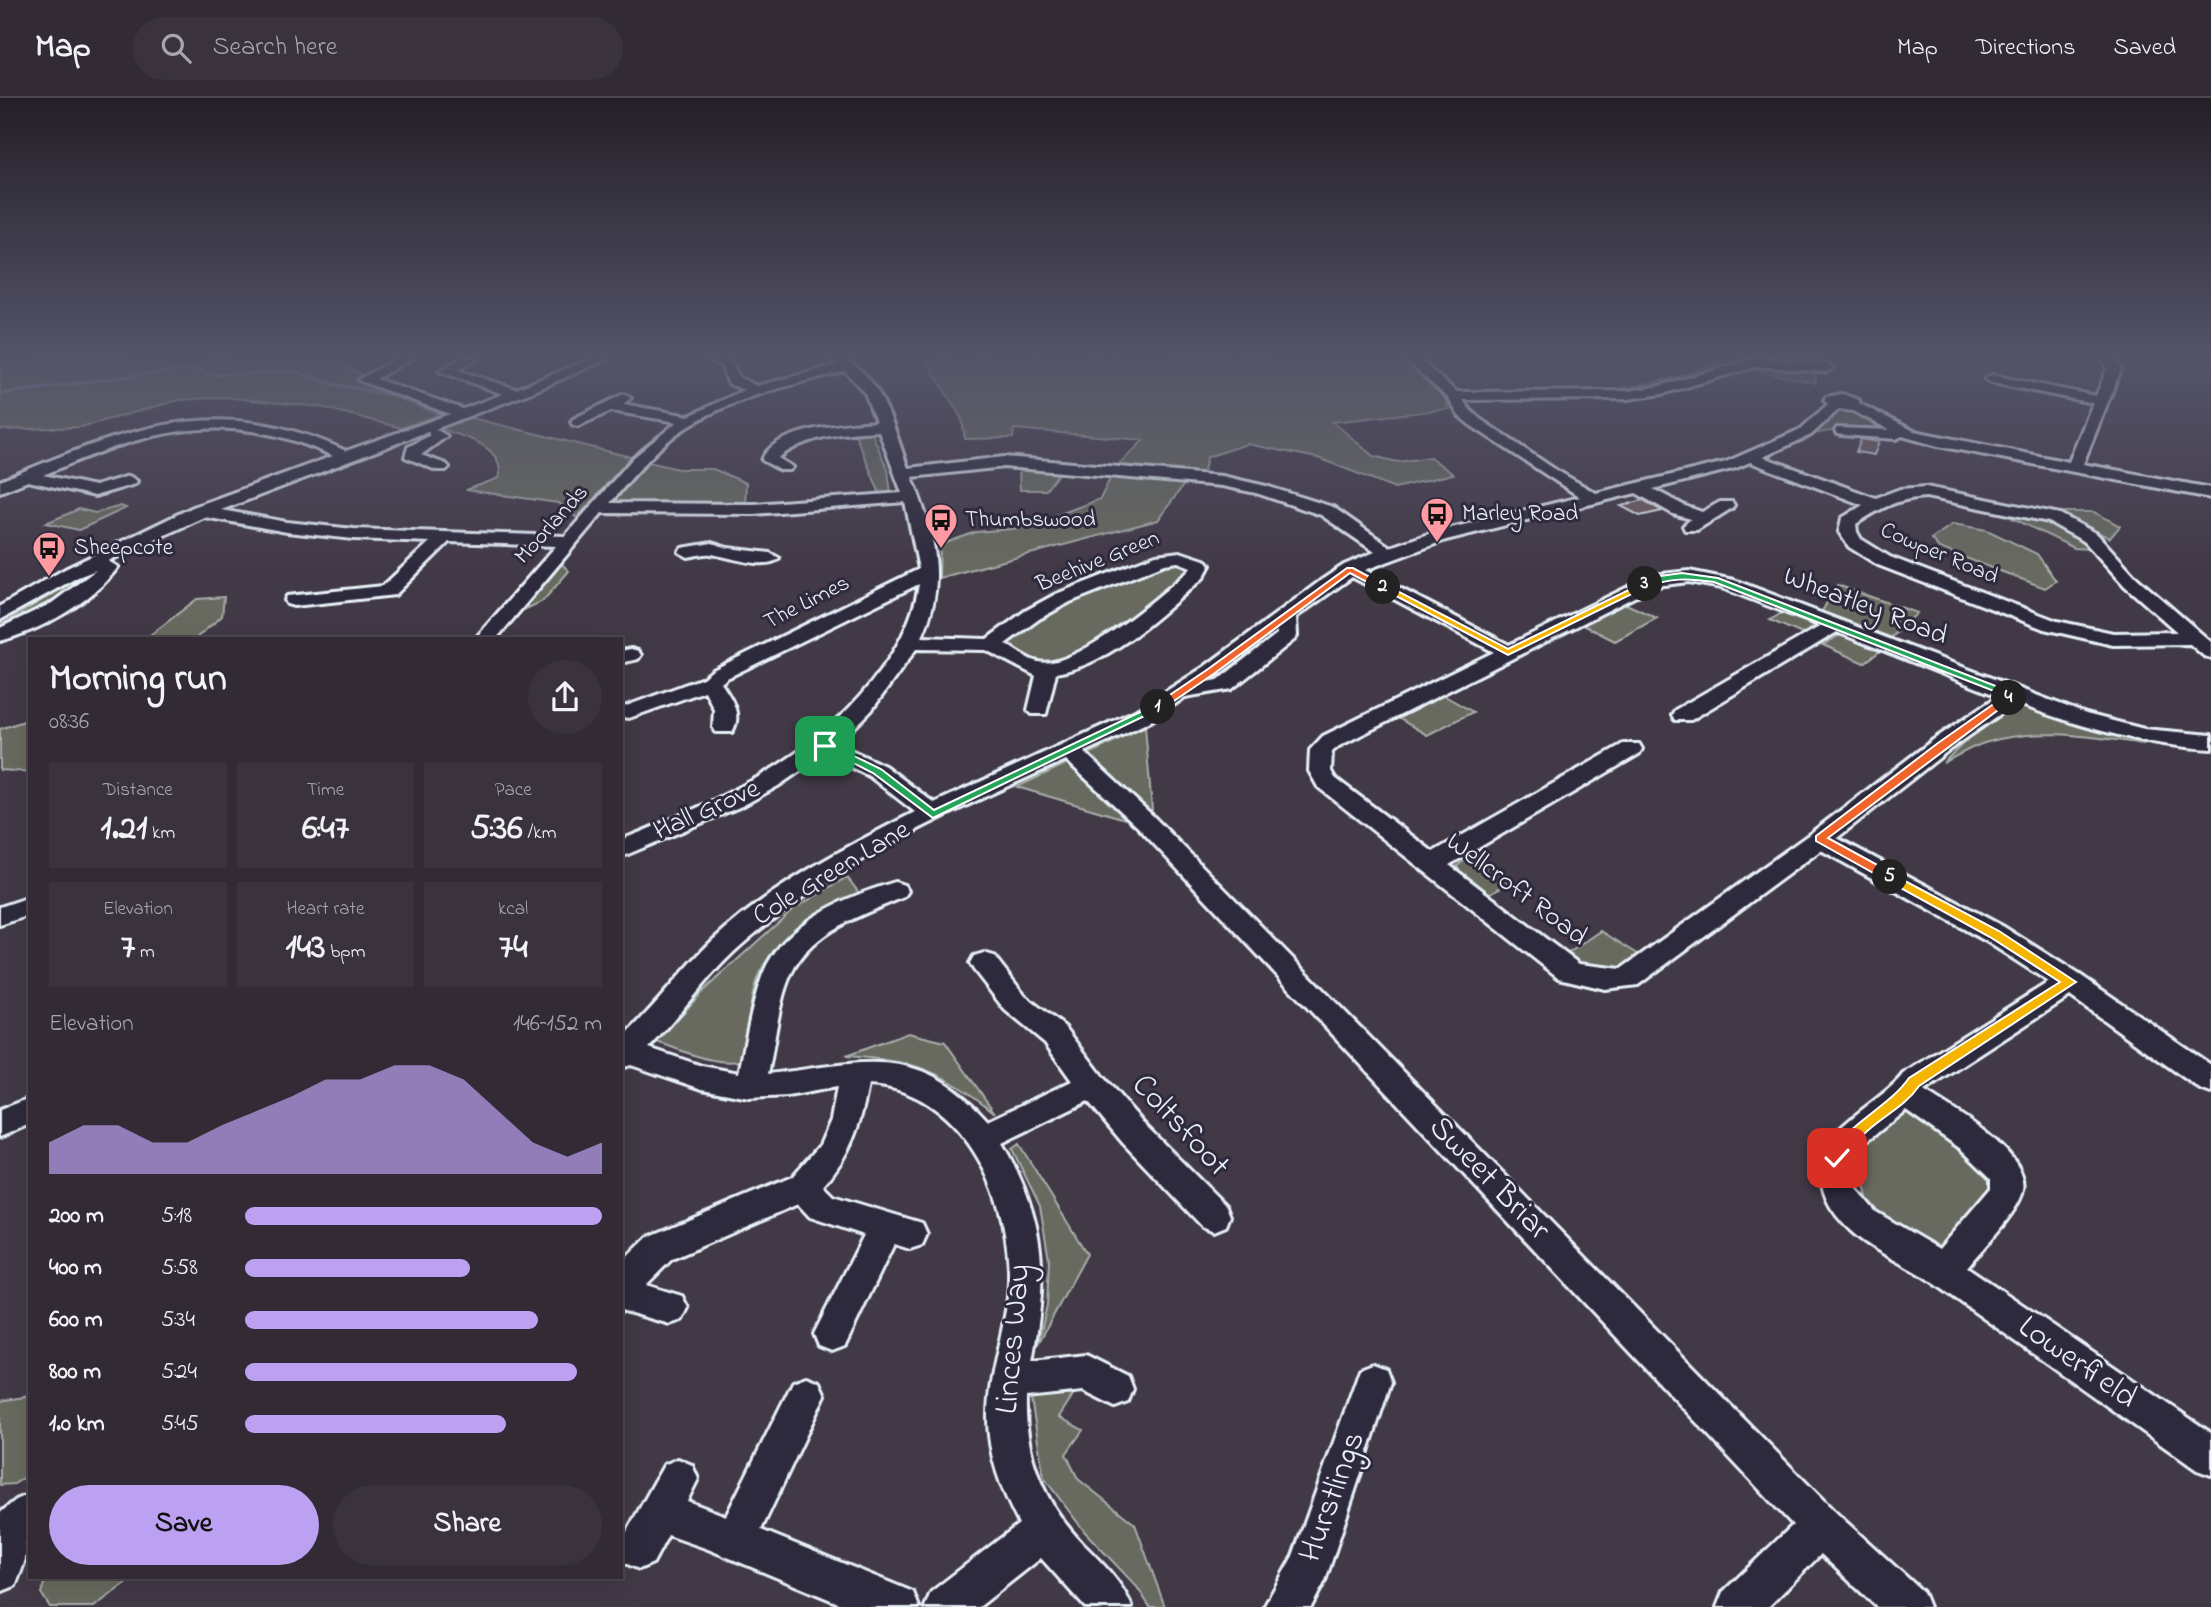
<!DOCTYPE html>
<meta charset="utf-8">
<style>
:root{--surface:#322b35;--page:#3a333d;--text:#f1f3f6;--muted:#a8a7ad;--line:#4d4750;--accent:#bca0f2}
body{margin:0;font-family:"Indie Flower",sans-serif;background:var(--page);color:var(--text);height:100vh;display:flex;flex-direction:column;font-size:26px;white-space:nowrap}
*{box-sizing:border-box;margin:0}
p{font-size:23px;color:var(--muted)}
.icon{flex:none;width:38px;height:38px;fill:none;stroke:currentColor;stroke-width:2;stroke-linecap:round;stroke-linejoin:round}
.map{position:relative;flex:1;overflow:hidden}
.details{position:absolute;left:28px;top:539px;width:595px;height:942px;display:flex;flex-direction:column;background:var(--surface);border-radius:0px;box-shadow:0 7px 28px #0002,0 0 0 2px var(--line)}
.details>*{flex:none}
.pin{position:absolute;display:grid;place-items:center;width:60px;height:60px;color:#fff;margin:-30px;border-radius:14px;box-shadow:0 4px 10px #0006}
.km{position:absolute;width:35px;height:35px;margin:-18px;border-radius:50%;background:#222;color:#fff;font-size:19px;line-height:35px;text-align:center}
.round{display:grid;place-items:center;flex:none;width:74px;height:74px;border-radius:37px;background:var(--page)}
.overview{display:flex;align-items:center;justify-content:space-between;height:119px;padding:0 21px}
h1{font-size:38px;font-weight:700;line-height:52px}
.figures{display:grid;grid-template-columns:repeat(3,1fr);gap:10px;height:119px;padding:7px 21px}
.figures div{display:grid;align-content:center;border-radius:0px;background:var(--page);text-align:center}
.figures b{font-size:35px;font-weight:700}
.figures small{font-size:19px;font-weight:400}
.figures p{font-size:19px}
.chart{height:196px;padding:14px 21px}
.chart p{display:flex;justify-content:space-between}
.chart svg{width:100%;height:126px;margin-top:7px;fill:var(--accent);opacity:.7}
.button{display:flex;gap:14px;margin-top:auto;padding:14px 21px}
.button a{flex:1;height:80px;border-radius:42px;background:var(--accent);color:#111;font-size:28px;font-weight:700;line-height:80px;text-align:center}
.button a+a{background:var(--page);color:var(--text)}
ul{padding:0 21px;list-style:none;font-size:23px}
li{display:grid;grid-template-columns:112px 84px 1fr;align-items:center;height:52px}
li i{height:18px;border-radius:9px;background:var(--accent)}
header{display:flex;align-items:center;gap:42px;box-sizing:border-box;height:98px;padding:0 35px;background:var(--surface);border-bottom:2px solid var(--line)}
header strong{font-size:33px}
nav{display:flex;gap:38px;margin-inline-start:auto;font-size:24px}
.search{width:490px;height:63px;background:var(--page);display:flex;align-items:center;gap:18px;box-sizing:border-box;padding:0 24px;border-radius:38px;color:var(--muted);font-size:26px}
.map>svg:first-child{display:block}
</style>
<header>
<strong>Map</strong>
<div class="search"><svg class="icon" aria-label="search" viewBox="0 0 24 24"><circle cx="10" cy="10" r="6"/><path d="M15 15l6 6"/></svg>Search here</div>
<nav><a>Map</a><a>Directions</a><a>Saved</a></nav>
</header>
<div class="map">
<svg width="2211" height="1509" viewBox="0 0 2211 1509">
<rect width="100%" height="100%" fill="#423947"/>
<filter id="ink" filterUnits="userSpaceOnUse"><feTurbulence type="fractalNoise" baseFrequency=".0143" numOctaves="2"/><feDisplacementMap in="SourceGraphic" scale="14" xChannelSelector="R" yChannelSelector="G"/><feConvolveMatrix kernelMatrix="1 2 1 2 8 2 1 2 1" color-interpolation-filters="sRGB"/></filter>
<g filter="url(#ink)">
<path fill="#676b5e" stroke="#a8aeab" stroke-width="2" d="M 0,260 L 329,260 L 366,278 L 361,283 L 447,314 L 401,330 L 321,309 L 222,299 L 179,302 L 81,329 L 0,332 Z
M 952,260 L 1403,260 L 1443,296 L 1449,311 L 1333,324 L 1373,358 L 1398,364 L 1430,359 L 1453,376 L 1395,390 L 1318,360 L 1247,346 L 1207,359 L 1203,377 L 1118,367 L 1144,342 L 1014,331 L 1013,340 L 965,341 L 962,321 L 927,264 Z
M 1723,260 L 1737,260 L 1752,264 C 1696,281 1648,296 1588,294 C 1629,290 1688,281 1723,260 Z
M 1766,269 L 1810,272 L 1815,274 L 1816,285 L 1755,272 Z
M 1836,311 L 1855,312 L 1904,336 L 1838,332 L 1812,336 Z
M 468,319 L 631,359 L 577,420 L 558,405 L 466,392 L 499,380 C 506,347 462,339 439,330 Z
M 870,331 L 888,372 L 891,396 L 881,398 L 854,334 Z
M 649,364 L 678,371 L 713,371 L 746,385 L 745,409 L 611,407 Z
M 1019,370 L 1061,372 L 1046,392 L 1020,392 Z
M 1112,377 L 1185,385 L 1158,422 L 939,480 L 940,447 L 976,434 L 1022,430 L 1100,401 Z
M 121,408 L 126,410 L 79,432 L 46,425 L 79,411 L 95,415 Z
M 2011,414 C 2034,419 2077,429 2089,451 L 2074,450 L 2010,419 Z
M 2061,414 L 2094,414 L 2120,428 L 2110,440 L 2058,416 Z
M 1953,426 L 1987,432 L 2037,456 L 2056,483 L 2045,490 L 1939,450 L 1931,441 Z
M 1172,461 L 1196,470 C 1161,501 1087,571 1038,565 C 1026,563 1015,554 1005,548 L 1004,542 L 1065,502 Z
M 560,464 L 569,473 L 543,503 L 511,518 Z
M 98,470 L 92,483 L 0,535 L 0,527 Z
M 1837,487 L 1917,515 L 1890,541 L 1821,515 Z
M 224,499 L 222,518 L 195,541 L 145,541 L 197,501 Z
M 1624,505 L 1657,520 L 1615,543 L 1583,527 Z
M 1785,513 L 1809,522 L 1814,528 L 1802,536 L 1770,522 Z
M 1838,538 L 1850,538 L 1883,551 L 1864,565 L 1823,547 Z
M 1443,597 L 1473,614 L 1427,637 L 1398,620 Z
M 2014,604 L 2145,646 C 2092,639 2039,629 1988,644 C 1972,648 1957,658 1943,665 L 1978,631 Z
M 30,621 L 30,674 L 0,672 L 0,631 Z
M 1145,628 L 1152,712 L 1143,712 L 1088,662 L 1087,657 Z
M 1068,665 L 1074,665 L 1126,717 L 1125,721 L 1017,689 Z
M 1474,755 L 1513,782 L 1489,796 L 1458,772 L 1457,768 Z
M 847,779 L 859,795 C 824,813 777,837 759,876 C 748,901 749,935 747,962 C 715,969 687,954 657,944 L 703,893 L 792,812 Z
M 1601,833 L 1641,858 L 1622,874 L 1586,873 L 1567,856 Z
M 908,935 L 945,944 L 995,1015 C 941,971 915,963 846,958 Z
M 1906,1011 L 1933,1021 L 1998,1087 L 1949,1144 L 1930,1150 L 1871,1115 L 1859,1067 L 1861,1047 Z
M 1019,1046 L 1087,1156 L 1038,1246 L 1047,1207 L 1049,1162 L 1040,1108 L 1012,1051 Z
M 1039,1296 L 1073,1297 L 1059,1319 L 1083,1332 L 1066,1356 L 1078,1381 L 1135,1426 L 1165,1509 L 1150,1509 L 1137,1489 L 1085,1434 L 1044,1380 L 1031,1301 Z
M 30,1298 L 30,1376 L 14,1386 L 0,1387 L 0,1303 Z
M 46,1479 L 134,1479 L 94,1509 L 50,1509 L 41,1495 Z"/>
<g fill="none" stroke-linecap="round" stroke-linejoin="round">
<path stroke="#919cb1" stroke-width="3.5" d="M 0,296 L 183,271 L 193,271 L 208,277 L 299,274 L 332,286 L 391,297 L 438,315"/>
</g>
<path fill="#705d5d" stroke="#e8f1f8" stroke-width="2" d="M 1861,341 L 1879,344 L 1874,357 L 1856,354 Z
M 1643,402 L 1662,413 L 1640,418 L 1621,408 Z"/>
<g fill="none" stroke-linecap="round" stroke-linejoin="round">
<defs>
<path id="minor" d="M 397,260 L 413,260 L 376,281 L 463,311 L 503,296 L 439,273 L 462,260 L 478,260 L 457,272 L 516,291 L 593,260 L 610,260 L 532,294 L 435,331 L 447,338 L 421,357 L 446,366 L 449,369 L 446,372 L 436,372 L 405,359 L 408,349 L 429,338 L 429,333 L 221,412 L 287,424 L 354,431 L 565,438 L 633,360 L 677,324 L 611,313 L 578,328 L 573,327 L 571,324 L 573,321 L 624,296 L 631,300 L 623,306 L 689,318 L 744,292 L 729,286 L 721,268 L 706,260 C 728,260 730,260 740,280 L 757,288 L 837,267 L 829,260 C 878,260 894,332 908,370 L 1004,359 L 1222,378 L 1266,388 L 1333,409 L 1390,449 L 1434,434 L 1580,399 L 1470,327 L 1459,318 L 1448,300 L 1404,260 L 1417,260 L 1457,294 L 1628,293 L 1656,289 L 1757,260 L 1826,266 L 1833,270 L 1826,274 L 1758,268 L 1662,296 L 1628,301 L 1463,302 L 1470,312 L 1480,321 L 1556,372 L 1596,395 L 1726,364 L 1801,331 L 1828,306 L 1824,302 L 1826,299 L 1842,296 L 1859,302 L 1860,306 L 1914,333 L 2069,364 L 2093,305 L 1992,285 L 1985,281 L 1992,277 L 2096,298 L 2107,271 L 2102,260 L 2115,260 L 2121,271 L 2083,366 L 2211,390 L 2211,400 L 1938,348 L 1902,338 L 1896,341 L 1842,337 L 1837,336 L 1835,333 L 1837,330 L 1890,332 L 1853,313 L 1839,311 L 1811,337 L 1763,359 L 1876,400 L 1900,391 L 1926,389 L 2060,416 L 2097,436 L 2137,480 L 2211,544 L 2211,560 L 2204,558 L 2190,546 L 2113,547 L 2044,531 L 1878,467 L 1849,449 L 1839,434 L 1842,420 L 1863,407 L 1750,364 L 1736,370 L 1653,391 L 1685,408 L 1702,414 L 1720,404 L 1732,404 L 1734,407 L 1732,410 L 1697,432 L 1685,432 L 1683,428 L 1691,421 L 1673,416 L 1636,395 L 1446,442 L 1365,472 L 1509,547 L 1653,477 L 1689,473 L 1734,482 L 2086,616 L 2144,631 L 2211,637 L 2211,651 C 2143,647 2080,629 2016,605 L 1949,652 L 1837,740 L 2004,829 L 2080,877 L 2211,967 L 2211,995 L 2200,991 L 2070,898 L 1924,993 C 1951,1011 2036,1057 2022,1096 C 2014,1119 1983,1149 1967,1169 L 2211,1335 L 2211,1377 L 2197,1372 C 2110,1310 2023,1249 1937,1187 C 1912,1169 1872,1153 1851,1133 C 1829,1112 1819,1094 1821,1063 C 1824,1029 1885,1002 1903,976 L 2049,884 L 1986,843 L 1821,752 L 1638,887 L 1605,891 L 1559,880 L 1318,689 L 1309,673 L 1310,652 L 1323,638 L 1494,554 L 1352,479 L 1296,519 L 1297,538 L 1294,542 L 1232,591 L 1185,599 L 1151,623 L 1084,654 L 1154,719 L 1835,1414 L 1923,1494 L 1929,1509 L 1877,1509 L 1821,1456 L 1768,1509 L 1717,1509 L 1723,1494 L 1793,1427 L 1138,729 L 1066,662 C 955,712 840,762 746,843 C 709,874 682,915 649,950 L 702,968 L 739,975 C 746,942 751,907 763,876 C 784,824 845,799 895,784 L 904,787 L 908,793 L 904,799 C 862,817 812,832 791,876 C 778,903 775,946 768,976 C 861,966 917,942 988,1023 L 1072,983 L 1045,945 L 1005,912 L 974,872 L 970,865 L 974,858 L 984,855 L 994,858 L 1025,898 L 1065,929 L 1103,979 L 1145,1027 L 1226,1108 L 1230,1118 L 1226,1128 L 1214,1133 L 1202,1128 L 1123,1045 L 1088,1003 L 1002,1045 C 1047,1123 1048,1177 1032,1263 L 1086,1257 L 1128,1278 L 1133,1291 L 1128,1304 L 1115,1309 L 1083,1293 L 1026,1299 C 1024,1357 1043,1404 1083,1446 C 1102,1465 1121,1483 1132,1509 L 1085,1509 L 1041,1460 L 979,1509 L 925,1509 L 931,1494 L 1019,1426 C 1002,1393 988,1358 988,1320 C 988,1278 1003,1240 1008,1199 C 1017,1111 968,991 868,987 C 860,1029 851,1055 823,1088 L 833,1098 L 922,1125 L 927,1136 L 922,1147 L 910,1151 L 894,1146 L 845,1248 L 832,1253 L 819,1248 L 814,1236 L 864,1137 L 810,1119 L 798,1106 L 672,1161 L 646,1187 L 682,1198 L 688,1210 L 682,1222 L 670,1226 L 621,1212 L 621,1165 L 648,1139 L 792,1079 L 820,1047 L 831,1022 L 837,989 L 788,998 L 749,1000 L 702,991 L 631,967 L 621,970 L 621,941 C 654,911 680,874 712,843 C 771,788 844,750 915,714 L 869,678 L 825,656 L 778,688 L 744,707 L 621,759 L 621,742 C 715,704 807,666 871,585 C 895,555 913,524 919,486 L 727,580 L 721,585 C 731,600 743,616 732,634 L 716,634 L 713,629 L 714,611 L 705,593 L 629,620 L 621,619 L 621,610 L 703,580 L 713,572 L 919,471 L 905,404 L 754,416 L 602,415 L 496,541 L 475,541 L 556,448 L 449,444 L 395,497 L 294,508 L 287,506 L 285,502 L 287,498 L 383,488 L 430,444 L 354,441 L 287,434 L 204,419 L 108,463 L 118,469 C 92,504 42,532 0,543 L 0,530 L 52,505 L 96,472 L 78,479 L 0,522 L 0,508 L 65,471 L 193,409 L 333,358 C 225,308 146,333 43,377 L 95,388 L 129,378 L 137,383 L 135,386 L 101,396 L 95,398 L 28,383 L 0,394 L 0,383 C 123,332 216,292 346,353 L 450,316 L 358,282 ZM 845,273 L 865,295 L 876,324 C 847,326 774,330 762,362 L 780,372 L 790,372 L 793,369 L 778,360 C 808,337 843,335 879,333 L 902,395 L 754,406 L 610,405 C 631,381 652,354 678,335 C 727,300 788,288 845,273 ZM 1004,369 L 1222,388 L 1256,395 L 1321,417 L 1375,454 L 1344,467 L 1323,481 L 1204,569 L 1135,613 L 934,705 L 885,668 L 838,646 L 871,613 L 916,551 L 986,552 L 1036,578 L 1028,612 L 1032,616 L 1046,616 L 1056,575 C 1112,566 1162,515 1203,480 L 1210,467 L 1207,463 L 1180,454 L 1156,457 L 1056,496 L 1025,513 L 987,541 L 922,539 C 948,482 934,435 912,379 ZM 1926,399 L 2049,424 L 2085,444 L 2125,488 L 2177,534 L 2113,535 L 2057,523 L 1890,459 L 1861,441 L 1857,434 L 1856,426 C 1881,410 1896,401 1926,399 ZM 1178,464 L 1191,469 L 1189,473 C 1161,496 1075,573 1038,564 C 1026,561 1016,552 1005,546 L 1039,521 L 1070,504 L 1165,466 ZM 1689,484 L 1722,490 L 1821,528 L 1675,612 L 1672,617 L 1675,622 L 1691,622 L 1837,534 L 1998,598 L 1933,642 L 1811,735 L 1621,871 L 1579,866 L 1449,767 L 1639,656 L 1642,651 L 1639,646 L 1623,646 L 1433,754 L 1335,680 L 1331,673 L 1332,654 L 1339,648 L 1656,488 ZM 1277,533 L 1277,536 L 1218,582 L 1208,584 ZM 1906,1012 L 1961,1051 L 1991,1080 L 1991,1090 L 1939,1151 L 1876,1114 L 1855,1090 L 1853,1063 L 1867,1043 Z
M 712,445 L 728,450 L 770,455 L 779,460 C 767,473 727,458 711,456 C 704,455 695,458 688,459 L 679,454 L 682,450 Z
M 631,551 L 638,553 L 641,557 L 638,561 L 621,565 L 621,553 Z
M 30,799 L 30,817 L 0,827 L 0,809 Z
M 30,1000 L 30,1026 L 0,1039 L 0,1012 Z
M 1373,1266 L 1386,1271 L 1391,1284 L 1325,1483 L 1311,1509 L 1264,1509 L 1293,1458 L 1360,1271 Z
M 806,1279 L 819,1284 L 825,1297 L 761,1432 L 913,1494 L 919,1509 L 848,1509 L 708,1451 L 668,1437 L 653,1465 L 639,1471 L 625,1465 L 621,1457 L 625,1437 L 664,1367 L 678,1361 L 692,1367 L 698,1381 L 687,1403 L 726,1418 L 793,1284 Z
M 30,1396 L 30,1442 L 25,1446 C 29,1458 20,1475 15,1488 L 0,1494 L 0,1415 L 16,1402 Z"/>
</defs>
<use href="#minor" stroke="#e8f1f8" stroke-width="6"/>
<use href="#minor" fill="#2f2a3d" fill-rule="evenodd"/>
</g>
</g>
<linearGradient id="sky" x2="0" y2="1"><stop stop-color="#241f27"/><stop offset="0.55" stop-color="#545469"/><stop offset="1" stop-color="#545469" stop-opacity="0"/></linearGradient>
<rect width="2211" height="471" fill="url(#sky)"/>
<path fill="#22a559" stroke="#fff" stroke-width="2" d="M 1155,607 L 1163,609 L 933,720 L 873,675 L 820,648 L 829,646 L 881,671 L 934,712 Z"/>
<path fill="#f0652b" stroke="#fff" stroke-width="2" d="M 1347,470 L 1353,470 L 1388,489 L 1380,491 L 1350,475 L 1215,575 L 1162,611 L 1155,611 L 1155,607 L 1208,571 Z"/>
<path fill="#f5b400" stroke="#fff" stroke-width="2" d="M 1645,484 L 1648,488 L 1508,557 L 1379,489 L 1386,487 L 1508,551 Z"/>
<path fill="#22a559" stroke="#fff" stroke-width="2" d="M 1682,475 L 1718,480 L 2019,597 L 2012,603 L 2005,603 L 2007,598 L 1714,484 C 1686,480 1672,480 1645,489 L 1641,486 L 1660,478 Z"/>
<path fill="#f0652b" stroke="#fff" stroke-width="2" d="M 2005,598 L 2014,600 L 1828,740 L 1894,776 L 1894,782 L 1886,782 L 1816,743 L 1816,738 L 1938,645 Z"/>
<path fill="#f5b400" stroke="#fff" stroke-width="2" d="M 1890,775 L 1999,833 L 2076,884 L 1919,988 C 1904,1010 1880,1019 1862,1038 C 1853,1047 1848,1062 1837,1066 L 1829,1060 C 1848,1024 1887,1011 1909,980 L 2060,884 L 1990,839 L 1886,782 L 1886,776 Z"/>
<defs>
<symbol id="bus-pin" viewBox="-11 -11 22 30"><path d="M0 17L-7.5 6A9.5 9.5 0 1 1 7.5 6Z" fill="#ff9aa2" stroke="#2f2a3d"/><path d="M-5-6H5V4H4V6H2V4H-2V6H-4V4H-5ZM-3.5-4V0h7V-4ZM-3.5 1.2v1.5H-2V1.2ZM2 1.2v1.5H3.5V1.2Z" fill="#111"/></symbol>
</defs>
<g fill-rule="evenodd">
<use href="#bus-pin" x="1418" y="397" width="38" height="52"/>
<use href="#bus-pin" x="922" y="403" width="38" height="52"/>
<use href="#bus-pin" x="30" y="431" width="38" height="52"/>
</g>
<g text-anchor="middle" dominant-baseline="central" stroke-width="6" stroke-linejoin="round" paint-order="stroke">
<g font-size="23" fill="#e8f1f8" stroke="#2f2a3d" text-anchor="start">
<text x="1462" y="416">Marley Road</text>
<text x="965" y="422">Thumbswood</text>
<text x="74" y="450">Sheepcote</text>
</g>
<g font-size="23" fill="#e8f1f8" stroke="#2f2a3d">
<text transform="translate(552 427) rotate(-48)">Moorlands</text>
<text transform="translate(1939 456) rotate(23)">Cowper Road</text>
<text transform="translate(1098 464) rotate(-22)">Beehive Green</text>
<text transform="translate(807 505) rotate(-27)">The Limes</text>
</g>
<g font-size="28" fill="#e8f1f8" stroke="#2f2a3d">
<text transform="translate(1865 509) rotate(21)">Wheatley Road</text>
<text transform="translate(707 713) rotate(-24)">Hall Grove</text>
<text transform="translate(832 776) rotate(-31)">Cole Green Lane</text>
<text transform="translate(1516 792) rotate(37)">Wellcroft Road</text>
</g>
<g font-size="33" fill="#e8f1f8" stroke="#2f2a3d">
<text transform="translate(1180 1028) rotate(47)">Coltsfoot</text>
<text transform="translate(1489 1081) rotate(46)">Sweet Briar</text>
<text transform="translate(1014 1241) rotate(-85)">Linces Way</text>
<text transform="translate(2077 1265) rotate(35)">Lowerfield</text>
<text transform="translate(1333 1399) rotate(-70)">Hurstlings</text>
</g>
</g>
</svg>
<div class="pin" style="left:825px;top:648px;background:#1e9e55"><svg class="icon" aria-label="arrive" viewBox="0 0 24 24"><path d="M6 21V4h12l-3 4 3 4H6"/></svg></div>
<div class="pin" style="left:1837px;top:1060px;background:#d93025"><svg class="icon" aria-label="check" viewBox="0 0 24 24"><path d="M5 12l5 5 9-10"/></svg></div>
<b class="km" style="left:1158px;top:609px">1</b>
<b class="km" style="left:1383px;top:489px">2</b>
<b class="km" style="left:1645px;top:486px">3</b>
<b class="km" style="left:2009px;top:600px">4</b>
<b class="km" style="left:1890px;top:779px">5</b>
<section class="details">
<div class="overview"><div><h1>Morning run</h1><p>08:36</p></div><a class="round"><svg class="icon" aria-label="share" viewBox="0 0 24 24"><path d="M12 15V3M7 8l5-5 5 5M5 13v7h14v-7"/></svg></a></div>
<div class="figures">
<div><p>Distance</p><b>1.21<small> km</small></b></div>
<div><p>Time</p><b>6:47</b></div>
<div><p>Pace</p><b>5:36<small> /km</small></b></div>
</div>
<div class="figures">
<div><p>Elevation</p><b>7<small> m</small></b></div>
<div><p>Heart rate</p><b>143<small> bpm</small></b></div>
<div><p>kcal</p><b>74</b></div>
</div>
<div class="chart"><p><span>Elevation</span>146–152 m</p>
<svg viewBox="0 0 160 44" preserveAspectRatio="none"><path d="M0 44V33L10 27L20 27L30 33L40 33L50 27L60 22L70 17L80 11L90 11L100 6L110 6L120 11L130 22L140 33L150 38L160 33V44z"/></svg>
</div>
<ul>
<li><b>200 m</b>5:18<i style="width:100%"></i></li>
<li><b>400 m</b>5:58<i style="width:63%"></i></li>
<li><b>600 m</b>5:34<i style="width:82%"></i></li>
<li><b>800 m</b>5:24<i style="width:93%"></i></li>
<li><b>1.0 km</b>5:45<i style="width:73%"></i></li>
</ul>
<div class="button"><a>Save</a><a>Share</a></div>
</section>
</div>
